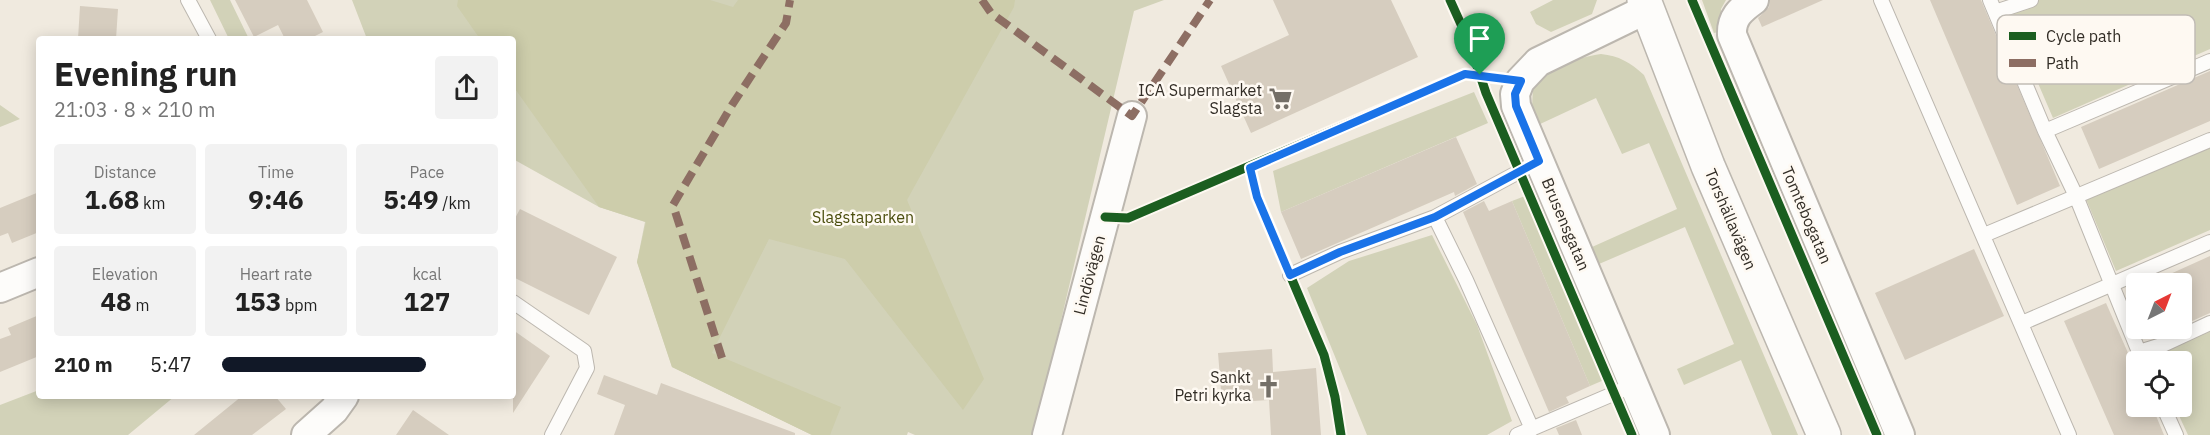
<!DOCTYPE html>
<meta charset="utf-8">
<style>
:root{--surface:#fff;--page:#f2f2f2;--text:#222;--muted:#767676;--accent:#111827}
body{margin:0;font-family:"IBM Plex Sans",sans-serif;background:var(--page);color:var(--text);height:100vh;display:flex;flex-direction:column;font-size:22px;white-space:nowrap}
*{box-sizing:border-box;margin:0}
p{font-size:20px;color:var(--muted)}
.icon{flex:none;width:33px;height:33px;fill:none;stroke:currentColor;stroke-width:2;stroke-linecap:round;stroke-linejoin:round}
.map{position:relative;flex:1;overflow:hidden}
.sheet{position:absolute;left:36px;top:36px;width:480px;height:363px;display:flex;flex-direction:column;background:var(--surface);border-radius:6px;box-shadow:0 3px 15px #0003}
.sheet>*{flex:none}
.needle{width:39px;rotate:42deg}
.buttons{position:absolute;left:2126px;top:273px;display:grid;gap:12px}
.buttons a{display:grid;place-items:center;width:66px;height:66px;border-radius:6px;background:var(--surface);box-shadow:0 3px 15px #0003;font-size:30px}
.pin{position:absolute;display:grid;place-items:center;width:51px;height:51px;color:#fff;margin:-62px -26px;border-radius:50% 50% 50% 0;rotate:-45deg;box-shadow:0 0 6px #0007}
.pin .icon{rotate:45deg}
.round{display:grid;place-items:center;flex:none;width:63px;height:63px;border-radius:6px;background:var(--page)}
.summary{display:flex;align-items:center;justify-content:space-between;height:102px;padding:0 18px}
h1{font-size:33px;font-weight:700;line-height:45px}
.figures{display:grid;grid-template-columns:repeat(3,1fr);gap:9px;height:102px;padding:6px 18px}
.figures div{display:grid;align-content:center;border-radius:6px;background:var(--page);text-align:center}
.figures b{font-size:26px;font-weight:700}
.figures small{font-size:16px;font-weight:400}
.figures p{font-size:16px}
ul{padding:0 18px;list-style:none;font-size:20px}
li{display:grid;grid-template-columns:96px 72px 1fr;align-items:center;height:45px}
li i{height:15px;border-radius:8px;background:var(--accent)}
.map>svg:first-child{display:block}
</style>
<div class="map">
<svg width="2210" height="435" viewBox="0 0 2210 435">
<rect width="100%" height="100%" fill="#f0eadf"/>
<path fill="#d2d2b8" d="M 210,0 L 230,0 L 249,39 L 229,39 Z
M 352,0 L 1164,0 L 1134,11 L 1042,401 L 1032,435 L 915,435 L 908,432 L 907,435 L 812,435 L 672,367 L 637,262 L 645,222 L 599,207 L 513,159 L 513,39 L 367,39 Z
M 1553,0 L 1597,0 L 1592,14 L 1551,32 L 1536,24 L 1530,12 Z
M 1702,0 L 1726,0 L 1721,9 L 1721,31 L 1714,33 Z
M 2026,0 L 2210,0 L 2210,49 L 2053,118 L 2006,9 Z
M 1601,54 C 1619,56 1630,62 1644,75 L 1798,435 L 1772,435 L 1741,360 L 1684,385 L 1677,369 L 1734,344 L 1685,227 L 1599,264 L 1592,247 L 1677,209 L 1649,143 L 1622,154 L 1596,98 L 1538,125 L 1532,108 L 1533,86 C 1552,66 1575,58 1601,54 Z
M 1474,92 L 1488,123 L 1281,212 L 1273,171 Z
M 0,105 L 20,119 L 0,127 Z
M 2210,144 L 2210,230 L 2116,271 L 2086,199 Z
M 1525,196 L 1604,380 L 1590,386 L 1512,201 Z
M 1432,235 L 1477,325 L 1512,421 L 1487,435 L 1367,435 L 1307,288 L 1349,261 Z
M 2210,322 L 2210,435 L 2188,435 L 2175,407 L 2181,406 L 2181,362 L 2155,361 L 2150,349 Z
M 39,390 L 39,396 L 175,396 L 128,435 L 0,435 L 0,405 Z"/>
<path fill="#cdcdab" d="M 458,0 L 710,0 L 733,7 L 738,0 L 1015,0 L 1014,7 L 907,200 L 984,379 L 963,410 L 845,259 L 769,239 L 712,353 L 841,407 L 830,435 L 812,435 L 672,367 L 637,262 L 646,222 L 599,207 L 513,86 L 513,39 L 480,39 L 457,6 Z"/>
<path fill="#d6cdbf" d="M 235,0 L 307,0 L 323,32 L 309,39 L 285,39 L 278,25 L 254,37 Z
M 1273,0 L 1391,0 L 1418,57 L 1251,133 L 1221,66 L 1289,35 Z
M 1770,0 L 1823,0 L 1762,27 L 1758,18 L 1769,7 Z
M 1930,0 L 1981,0 L 2060,186 L 2017,205 Z
M 80,6 L 118,9 L 116,39 L 78,39 Z
M 2210,71 L 2210,121 L 2099,169 L 2081,127 Z
M 1456,137 L 1477,184 L 1455,196 L 1454,192 L 1301,259 L 1281,212 Z
M 39,192 L 39,232 L 12,243 L 8,233 L 0,236 L 0,208 Z
M 1484,201 L 1489,211 L 1512,201 L 1590,386 L 1566,397 L 1569,403 L 1549,412 L 1463,212 Z
M 520,209 L 617,257 L 589,315 L 513,277 L 513,222 Z
M 1974,249 L 2004,316 L 1905,360 L 1875,293 Z
M 2210,256 L 2210,313 L 2181,326 L 2181,284 L 2148,284 Z
M 2106,303 L 2136,371 L 2136,406 L 2152,406 L 2164,435 L 2114,435 L 2064,321 Z
M 39,315 L 39,356 L 0,372 L 0,339 L 11,335 L 8,328 Z
M 513,330 L 550,356 L 513,413 Z
M 1272,349 L 1273,372 L 1316,368 L 1321,435 L 1271,435 L 1269,400 L 1222,403 L 1218,353 Z
M 604,375 L 657,395 L 661,383 L 795,433 L 795,435 L 614,435 L 625,405 L 597,394 Z
M 242,396 L 275,396 L 286,409 L 252,435 L 194,435 Z
M 413,410 L 449,435 L 396,435 Z
M 1576,420 L 1582,435 L 1559,435 L 1556,428 Z"/>
<g fill="none" stroke-linecap="round" stroke-linejoin="round">
<defs>
<path id="lane" d="M 188,0 L 209,39
M 1881,0 L 2069,435
M 1990,0 L 2045,131 L 2076,196 L 2143,362
M 1995,12 L 2031,0
M 2045,131 L 2210,61
M 1435,217 L 1466,280 L 1532,429
M 1984,235 L 2210,140
M 1290,275 L 1340,252 L 1435,217 L 1539,161
M 513,302 L 584,351 L 587,368 L 552,435
M 2022,323 L 2210,242
M 2139,352 L 2165,344 L 2210,323
M 2163,406 L 2176,435
M 1517,435 L 1634,385"/>
<path id="street" d="M 1754,0 C 1740,10 1731,18 1732,35 L 1900,435
M 1647,9 L 1538,62 L 1520,81 L 1515,94 L 1516,106 L 1655,435
M 0,288 L 39,272
M 306,435 L 334,410 L 344,396
M 1047,435 L 1132,116"/>
<path id="secondary" d="M 1644,0 L 1708,166 L 1824,435"/>
</defs>
<use href="#lane" stroke="#bcb7af" stroke-width="16"/>
<use href="#street" stroke="#bcb7af" stroke-width="32"/>
<use href="#secondary" stroke="#bcb7af" stroke-width="36"/>
<use href="#lane" stroke="#fdfcfa" stroke-width="14"/>
<use href="#street" stroke="#fdfcfa" stroke-width="28"/>
<use href="#secondary" stroke="#fdfcfa" stroke-width="33"/>
<path stroke="#8d6e63" stroke-width="8" stroke-dasharray="15 8" stroke-linecap="butt" d="M 982,0 L 991,13 L 1132,116 L 1210,0
M 722,358 L 673,205 L 732,105 L 786,23 L 790,0"/>
<defs>
<path id="cycleway" d="M 1450,0 L 1469,42 L 1486,93 L 1632,435
M 1692,0 L 1877,435
M 1250,168 L 1257,197 L 1324,355 L 1335,397 L 1341,435
M 1105,217 L 1128,218 L 1465,74 L 1520,81"/>
</defs>
<use href="#cycleway" stroke="#fef9f2" stroke-width="13"/>
<use href="#cycleway" stroke="#1b5e20" stroke-width="9"/>
</g>
<g fill="none" stroke-linecap="round" stroke-linejoin="round">
<defs>
<path id="route" d="M 1465,74 L 1521,81 L 1515,94 L 1516,106 L 1539,161 L 1435,217 L 1340,252 L 1290,275 L 1257,197 L 1250,168 Z"/>
</defs>
<use href="#route" stroke="#fff" stroke-width="12"/>
<use href="#route" stroke="#1a73e8" stroke-width="8"/>
</g>
<defs>
<symbol id="supermarket-bare" viewBox="-9 -9 18 18"><path d="M-6-5.5h2.5l.6 2H6L4.5 2H-2.5L-4.4-4H-6ZM-1.5 3.2a1.3 1.3 0 1 0 .1 0ZM3 3.2a1.3 1.3 0 1 0 .1 0Z" fill="#746f67" stroke="#fef9f2" stroke-width="2.5" paint-order="stroke"/></symbol>
<symbol id="church-bare" viewBox="-9 -9 18 18"><path d="M-1.2-6h2.4v3.5h3.3v2.4h-3.3V6h-2.4V-.1h-3.3v-2.4h3.3Z" fill="#746f67" stroke="#fef9f2" stroke-width="2.5" paint-order="stroke"/></symbol>
</defs>
<g fill-rule="evenodd">
<use href="#supermarket-bare" x="1264" y="82" width="33" height="33"/>
<use href="#church-bare" x="1252" y="370" width="33" height="33"/>
</g>
<g text-anchor="middle" dominant-baseline="central" stroke-width="5" stroke-linejoin="round" paint-order="stroke">
<g font-size="16" fill="#322d26" stroke="#fef9f2" text-anchor="end">
<text x="1262" y="90">ICA Supermarket<tspan x="1262" dy="18">Slagsta</tspan></text>
<text x="1251" y="377">Sankt<tspan x="1251" dy="18">Petri kyrka</tspan></text>
</g>
<g font-size="16" fill="#322d26" stroke="#fef9f2">
<text transform="translate(1807 215) rotate(67)">Tomtebogatan</text>
<text transform="translate(1731 219) rotate(67)">Torshällavägen</text>
<text transform="translate(1566 224) rotate(67)">Brusensgatan</text>
<text transform="translate(1089 275) rotate(-75)">Lindövägen</text>
</g>
<g font-size="16" fill="#4b4e0e" stroke="#fef9f2">
<text x="863" y="217">Slagstaparken</text>
</g>
</g>
<rect x="1997" y="15" width="198" height="69" rx="9" fill="#fef9f2" stroke="#c1bcb5" stroke-width="1.5"/>
<rect x="2009" y="32" width="27" height="8" fill="#1b5e20"/>
<rect x="2009" y="59" width="27" height="8" fill="#8d6e63"/>
<g font-size="16" fill="#322d26">
<text x="2046" y="42">Cycle path</text>
<text x="2046" y="69">Path</text>
</g>
</svg>
<div class="buttons">
<a><svg class="needle" viewBox="-14 -14 28 28"><path d="M0-13l5 13h-10z" fill="#e53935"/><path d="M0 13l5-13h-10z" fill="#767676"/></svg></a>
<a><svg class="icon" aria-label="locate" viewBox="0 0 24 24"><circle cx="12" cy="12" r="6"/><path d="M12 2v4M12 18v4M2 12h4M18 12h4"/></svg></a>
</div>
<div class="pin" style="left:1480px;top:75px;background:#1e9e55"><svg class="icon" aria-label="arrive" viewBox="0 0 24 24"><path d="M6 21V4h12l-3 4 3 4H6"/></svg></div>
<section class="sheet">
<div class="summary"><div><h1>Evening run</h1><p>21:03 · 8 × 210 m</p></div><a class="round"><svg class="icon" aria-label="share" viewBox="0 0 24 24"><path d="M12 15V3M7 8l5-5 5 5M5 13v7h14v-7"/></svg></a></div>
<div class="figures">
<div><p>Distance</p><b>1.68<small> km</small></b></div>
<div><p>Time</p><b>9:46</b></div>
<div><p>Pace</p><b>5:49<small> /km</small></b></div>
</div>
<div class="figures">
<div><p>Elevation</p><b>48<small> m</small></b></div>
<div><p>Heart rate</p><b>153<small> bpm</small></b></div>
<div><p>kcal</p><b>127</b></div>
</div>
<ul>
<li><b>210 m</b>5:47<i style="width:74%"></i></li>
</ul>
</section>
</div>
